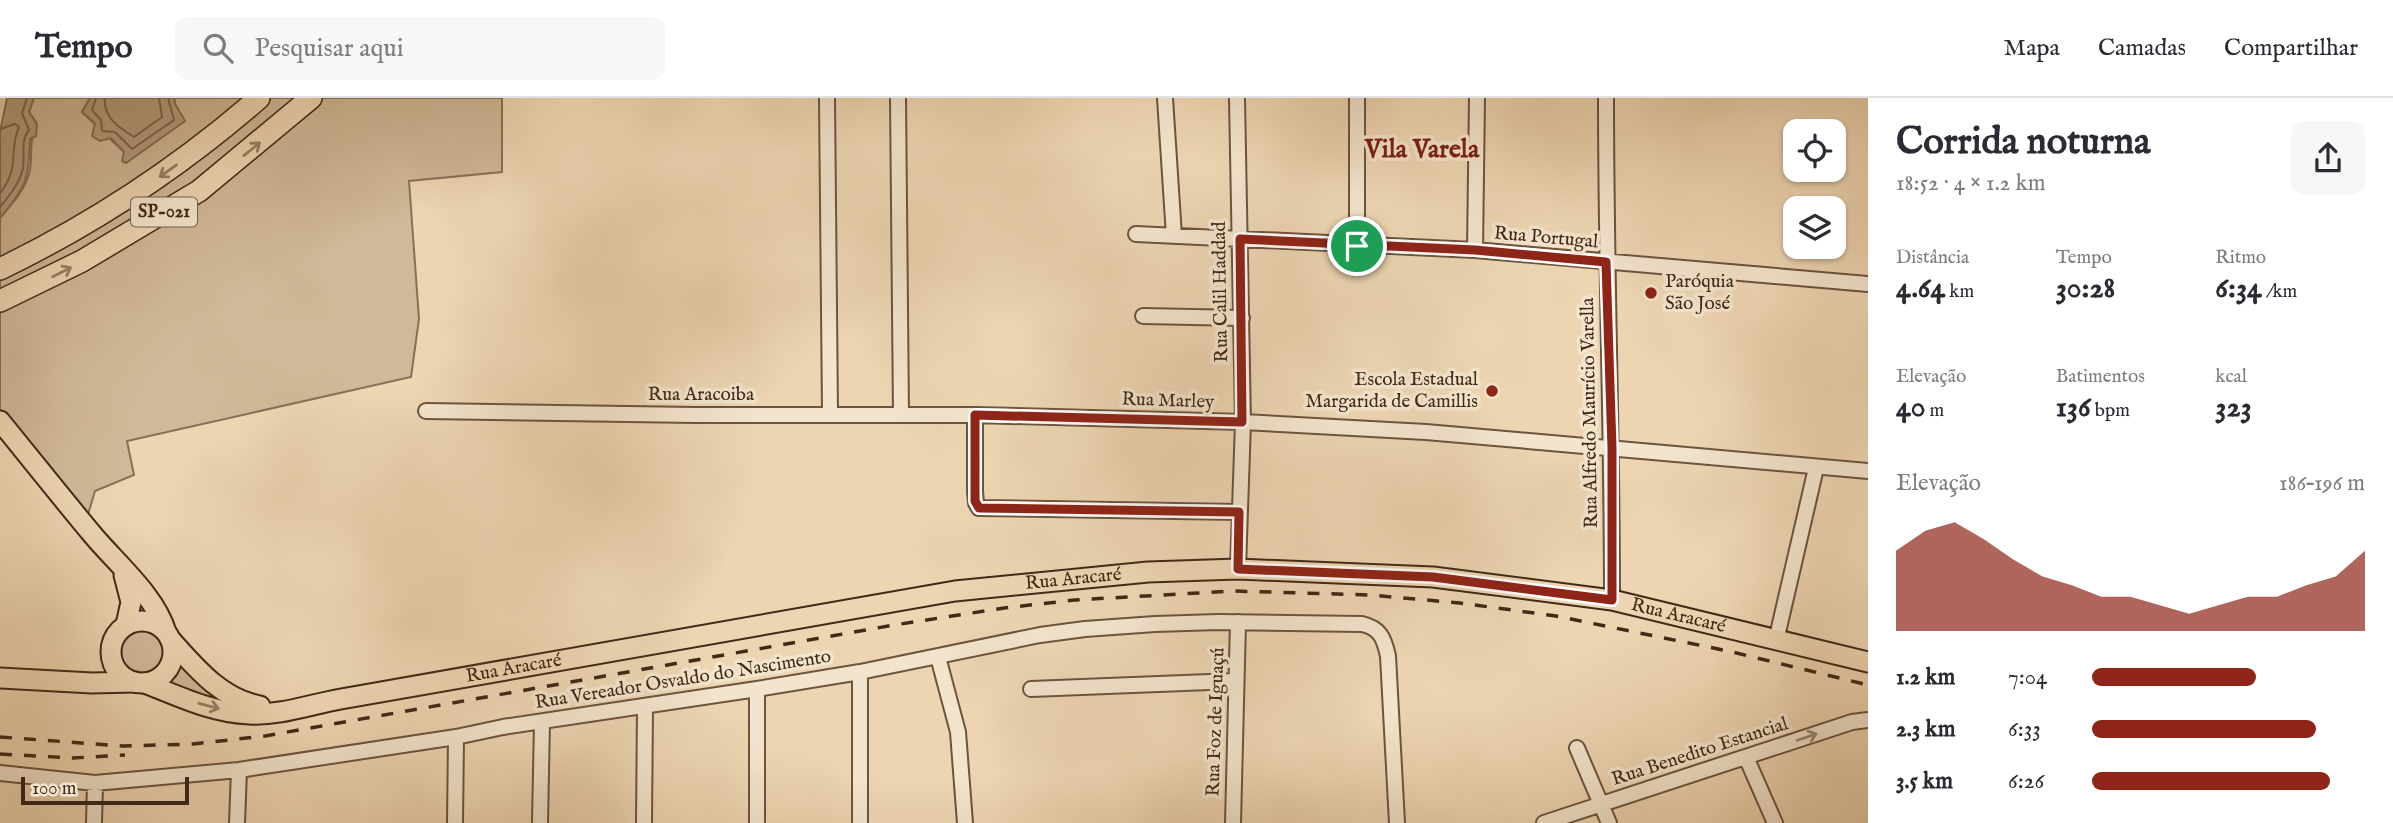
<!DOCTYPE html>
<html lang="pt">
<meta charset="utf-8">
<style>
:root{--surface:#fff;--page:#f7f7f7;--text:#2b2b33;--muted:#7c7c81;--line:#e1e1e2;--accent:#8f2418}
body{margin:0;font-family:"IM FELL English",serif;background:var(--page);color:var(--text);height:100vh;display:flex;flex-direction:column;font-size:26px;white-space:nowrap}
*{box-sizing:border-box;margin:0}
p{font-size:23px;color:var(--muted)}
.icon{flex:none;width:38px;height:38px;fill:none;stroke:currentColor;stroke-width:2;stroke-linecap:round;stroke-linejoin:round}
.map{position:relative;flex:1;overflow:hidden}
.drawer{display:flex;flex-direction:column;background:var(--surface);width:525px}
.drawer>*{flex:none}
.buttons{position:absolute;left:1783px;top:21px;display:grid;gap:14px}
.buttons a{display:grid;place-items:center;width:63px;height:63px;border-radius:14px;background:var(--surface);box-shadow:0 2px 5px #0004;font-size:35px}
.scale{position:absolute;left:21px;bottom:18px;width:168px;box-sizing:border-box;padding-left:7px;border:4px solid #412917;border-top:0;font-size:19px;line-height:24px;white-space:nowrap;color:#412917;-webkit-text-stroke:5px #f3e4cd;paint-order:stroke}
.pin{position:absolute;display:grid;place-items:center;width:60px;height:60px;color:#fff;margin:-30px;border:4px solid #fff;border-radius:50%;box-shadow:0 2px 7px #0007}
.round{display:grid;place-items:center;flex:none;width:74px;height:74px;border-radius:14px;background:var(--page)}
.head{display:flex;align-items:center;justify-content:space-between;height:119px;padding:0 28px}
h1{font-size:38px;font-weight:700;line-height:52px}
.figures{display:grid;grid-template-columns:repeat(3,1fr);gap:10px;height:119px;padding:7px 28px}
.figures div{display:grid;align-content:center}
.figures b{font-size:30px;font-weight:700}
.figures small{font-size:19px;font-weight:400}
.figures p{font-size:19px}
.chart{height:196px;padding:14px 28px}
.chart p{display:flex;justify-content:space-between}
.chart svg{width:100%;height:126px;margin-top:7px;fill:var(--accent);opacity:.7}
ul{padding:0 28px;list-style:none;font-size:23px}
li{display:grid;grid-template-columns:112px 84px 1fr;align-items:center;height:52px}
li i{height:18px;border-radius:9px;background:var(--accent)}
header{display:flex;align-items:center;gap:42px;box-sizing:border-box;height:98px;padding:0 35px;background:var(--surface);border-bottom:2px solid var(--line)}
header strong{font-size:33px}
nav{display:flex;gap:38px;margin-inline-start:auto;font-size:24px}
.search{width:490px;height:63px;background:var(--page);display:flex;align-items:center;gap:18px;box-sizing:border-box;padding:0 24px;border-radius:14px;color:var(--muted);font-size:26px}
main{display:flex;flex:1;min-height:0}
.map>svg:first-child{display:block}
</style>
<header>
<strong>Tempo</strong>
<div class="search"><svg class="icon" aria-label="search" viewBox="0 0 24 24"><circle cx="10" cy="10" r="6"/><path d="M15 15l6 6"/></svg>Pesquisar aqui</div>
<nav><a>Mapa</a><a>Camadas</a><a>Compartilhar</a></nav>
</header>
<main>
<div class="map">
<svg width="1868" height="725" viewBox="0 0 1868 725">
<rect width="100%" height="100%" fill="#edd5b2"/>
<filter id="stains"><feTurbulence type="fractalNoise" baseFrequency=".00286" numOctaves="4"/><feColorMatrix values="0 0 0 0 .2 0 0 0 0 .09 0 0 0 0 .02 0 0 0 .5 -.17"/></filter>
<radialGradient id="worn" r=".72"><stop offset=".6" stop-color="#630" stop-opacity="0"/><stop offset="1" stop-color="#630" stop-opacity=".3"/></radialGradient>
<path fill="#d0b898" stroke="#887058" stroke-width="2" d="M 34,0 L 90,0 L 82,14 L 124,54 L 175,6 L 174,0 L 502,0 L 502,74 L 409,83 L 419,221 L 411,279 L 127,343 L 134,377 L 95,393 L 86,423 L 0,317 L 0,120 C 12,106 26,91 30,72 C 33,53 28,47 37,26 L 29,14 Z
M117 553a25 25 0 1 1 50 0a25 25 0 1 1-50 0Z
M 177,558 L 221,606 L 160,585 L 170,576 Z"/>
<path fill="#b39b7d" stroke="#856d54" stroke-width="2" d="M 7,0 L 34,0 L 29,14 L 37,26 L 36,38 L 30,41 C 29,82 26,89 0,120 L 0,34 Z
M 90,0 L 174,0 L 175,6 L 185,23 L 126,65 L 122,63 L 124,54 L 111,40 L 100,43 L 92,38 L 95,25 L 82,14 Z"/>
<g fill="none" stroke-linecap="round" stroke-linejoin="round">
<path stroke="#7a624a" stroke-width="2" d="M 96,0 L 92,12 L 101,22 L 102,33 L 115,34 L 132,51 L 174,22 L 168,0
M 105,0 C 103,19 118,29 134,39 L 162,19 L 159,0
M 0,31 L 15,26 L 19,29 C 8,53 21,69 0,95
M 0,109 C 9,98 20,85 23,70 C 25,56 20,43 29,32 L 22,15 L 27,0"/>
<defs>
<path id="minor" d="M 827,0 L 830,315
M 898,0 L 901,316
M 1165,0 L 1174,138
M 1237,0 L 1243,324 L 1238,471
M 1606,0 C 1606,168 1612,335 1612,502
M 1136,136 L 1475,152 L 1868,186
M 1357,148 L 1357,0
M 1475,152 L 1477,0
M 1143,218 L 1242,220
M 426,313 L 695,317 L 975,317 L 1243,324 L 1426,334 L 1868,373
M 975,317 L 975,393 L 976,405 L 979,410 L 1239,414
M 1776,543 L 1816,370
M 938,559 L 958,634 L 965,725
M 1031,591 L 1235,583
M 1577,650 L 1609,725
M 1746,659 L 1775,725
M 0,675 L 95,685 L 239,672 L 456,639 L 503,629 L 757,591 L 860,574 L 1040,537 L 1085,531 L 1155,526 L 1218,524 L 1362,526 C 1380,530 1384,540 1388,558 L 1397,725
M 94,725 L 95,685
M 237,725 L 239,672
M 455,725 L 456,639
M 540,725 L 542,624
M 644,725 L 645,609
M 757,725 L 757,591
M 860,725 L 860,574
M 1233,725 L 1238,524
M 1544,725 L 1852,624 L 1868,622"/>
<g id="major">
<path d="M 0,323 C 31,361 61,399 92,436 C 116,465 155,497 166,534"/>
<path d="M 124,477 L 131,504 L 126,527"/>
<circle cx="142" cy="554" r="31"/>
<path d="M 170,541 C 195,569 221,601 260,608"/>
<path d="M 0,580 L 92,585 L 135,584"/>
<path id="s1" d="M 145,585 C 178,598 213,615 249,616 C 279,618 312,606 341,601 L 955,493 L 1148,474 L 1238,471 L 1433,479 L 1612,502 L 1868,564"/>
</g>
<path id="highway" d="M 0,171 C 95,125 180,69 259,0
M 0,203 L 82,163 L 199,93 L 311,0"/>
</defs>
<use href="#minor" stroke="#6c543e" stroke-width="18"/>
<use href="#major" stroke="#412917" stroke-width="23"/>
<use href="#highway" stroke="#412917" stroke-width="24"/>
<use href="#minor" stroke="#f3e4cd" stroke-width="14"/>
<use href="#major" stroke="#edd5b2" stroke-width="19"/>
<use href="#highway" stroke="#edd5b2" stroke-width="21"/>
<path stroke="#412917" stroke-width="3.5" stroke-dasharray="12 12" stroke-linecap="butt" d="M 0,639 L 123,648 L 193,646 L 265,638 L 894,527 L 1004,510 L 1075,502 L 1233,493 L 1370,497 L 1460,505 L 1556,518 L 1728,553 L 1868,587
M 0,656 L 73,660 L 125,657"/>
</g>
<defs><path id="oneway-shaft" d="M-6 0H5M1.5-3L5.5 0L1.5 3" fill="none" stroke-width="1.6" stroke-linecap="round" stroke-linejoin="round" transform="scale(1.75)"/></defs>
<g stroke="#977f64">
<use href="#oneway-shaft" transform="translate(252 51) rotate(-39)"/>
<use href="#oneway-shaft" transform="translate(168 73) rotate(145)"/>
<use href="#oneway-shaft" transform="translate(62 174) rotate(-27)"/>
<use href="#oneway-shaft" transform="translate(209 608) rotate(15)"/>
</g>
<use stroke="#9a8672" href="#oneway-shaft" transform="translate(1807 639) rotate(-18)"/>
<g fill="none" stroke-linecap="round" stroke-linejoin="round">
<defs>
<path id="route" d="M 1240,141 L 1475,152 L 1606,164 L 1612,350 L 1612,502 L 1433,479 L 1238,471 L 1239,414 L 979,410 L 975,403 L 975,317 L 1242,324 Z"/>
</defs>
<use href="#route" stroke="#fff" stroke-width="14"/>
<use href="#route" stroke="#8f2418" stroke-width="9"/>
</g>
<g fill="#8f2418" stroke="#f3e4cd" stroke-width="2.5">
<circle cx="1651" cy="195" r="7"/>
<circle cx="1492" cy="293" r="7"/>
</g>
<g text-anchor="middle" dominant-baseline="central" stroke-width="7" stroke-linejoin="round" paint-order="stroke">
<rect fill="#f3e4cd" stroke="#76614e" stroke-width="2" x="131" y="99.5" width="66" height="29" rx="5"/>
<g font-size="18" font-weight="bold" fill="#412917">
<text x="164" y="114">SP-021</text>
</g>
<g font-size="19" fill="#412917" stroke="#f3e4cd">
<text transform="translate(1546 140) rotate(5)">Rua Portugal</text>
<text transform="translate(1221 194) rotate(-91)">Rua Calil Haddad</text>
<text x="701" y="297">Rua Aracoiba</text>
<text transform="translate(1168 303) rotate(2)">Rua Marley</text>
<text transform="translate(1590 315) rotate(-91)">Rua Alfredo Maurício Varella</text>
<text stroke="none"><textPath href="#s1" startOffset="945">Rua Aracaré</textPath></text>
<text stroke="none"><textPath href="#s1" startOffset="1554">Rua Aracaré</textPath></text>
<text stroke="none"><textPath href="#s1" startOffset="378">Rua Aracaré</textPath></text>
<text transform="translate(683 582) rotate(-9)">Rua Vereador Osvaldo do Nascimento</text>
<text transform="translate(1216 624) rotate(-88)">Rua Foz de Iguaçú</text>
<text transform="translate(1700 654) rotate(-18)">Rua Benedito Estancial</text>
</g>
<g font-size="19" fill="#412917" stroke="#f3e4cd" text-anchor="start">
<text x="1665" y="184">Paróquia<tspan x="1665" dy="22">São José</tspan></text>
<text x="1478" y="282" text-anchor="end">Escola Estadual<tspan x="1478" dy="22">Margarida de Camillis</tspan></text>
</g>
<g font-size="26" font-weight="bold" fill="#7a1f14" stroke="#f3e4cd">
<text x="1422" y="51">Vila Varela</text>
</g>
</g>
<rect width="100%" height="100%" filter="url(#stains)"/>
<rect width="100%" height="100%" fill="url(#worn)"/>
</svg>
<div class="buttons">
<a><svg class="icon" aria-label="locate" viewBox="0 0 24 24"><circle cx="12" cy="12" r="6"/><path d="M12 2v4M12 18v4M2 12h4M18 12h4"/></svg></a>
<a><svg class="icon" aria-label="layers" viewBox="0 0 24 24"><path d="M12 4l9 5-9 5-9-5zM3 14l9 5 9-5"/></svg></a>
</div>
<div class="scale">100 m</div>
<div class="pin" style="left:1357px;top:148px;background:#1e9e55"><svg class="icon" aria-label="arrive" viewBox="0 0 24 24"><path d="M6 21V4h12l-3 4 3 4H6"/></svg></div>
</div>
<section class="drawer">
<div class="head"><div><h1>Corrida noturna</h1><p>18:52 · 4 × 1.2 km</p></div><a class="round"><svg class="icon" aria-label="share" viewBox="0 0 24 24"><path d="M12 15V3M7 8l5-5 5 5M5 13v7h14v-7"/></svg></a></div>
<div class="figures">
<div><p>Distância</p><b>4.64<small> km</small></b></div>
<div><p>Tempo</p><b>30:28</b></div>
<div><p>Ritmo</p><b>6:34<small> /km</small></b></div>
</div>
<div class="figures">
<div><p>Elevação</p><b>40<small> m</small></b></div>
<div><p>Batimentos</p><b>136<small> bpm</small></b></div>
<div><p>kcal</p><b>323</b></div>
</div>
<div class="chart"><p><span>Elevação</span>186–196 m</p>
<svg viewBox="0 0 160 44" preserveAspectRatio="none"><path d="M0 44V16L10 9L20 6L30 12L40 19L50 25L60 28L70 32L80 32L90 35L100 38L110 35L120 32L130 32L140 28L150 25L160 16V44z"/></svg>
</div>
<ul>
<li><b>1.2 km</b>7:04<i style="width:60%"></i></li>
<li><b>2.3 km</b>6:33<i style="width:82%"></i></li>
<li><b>3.5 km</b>6:26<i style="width:87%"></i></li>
</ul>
</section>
</main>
